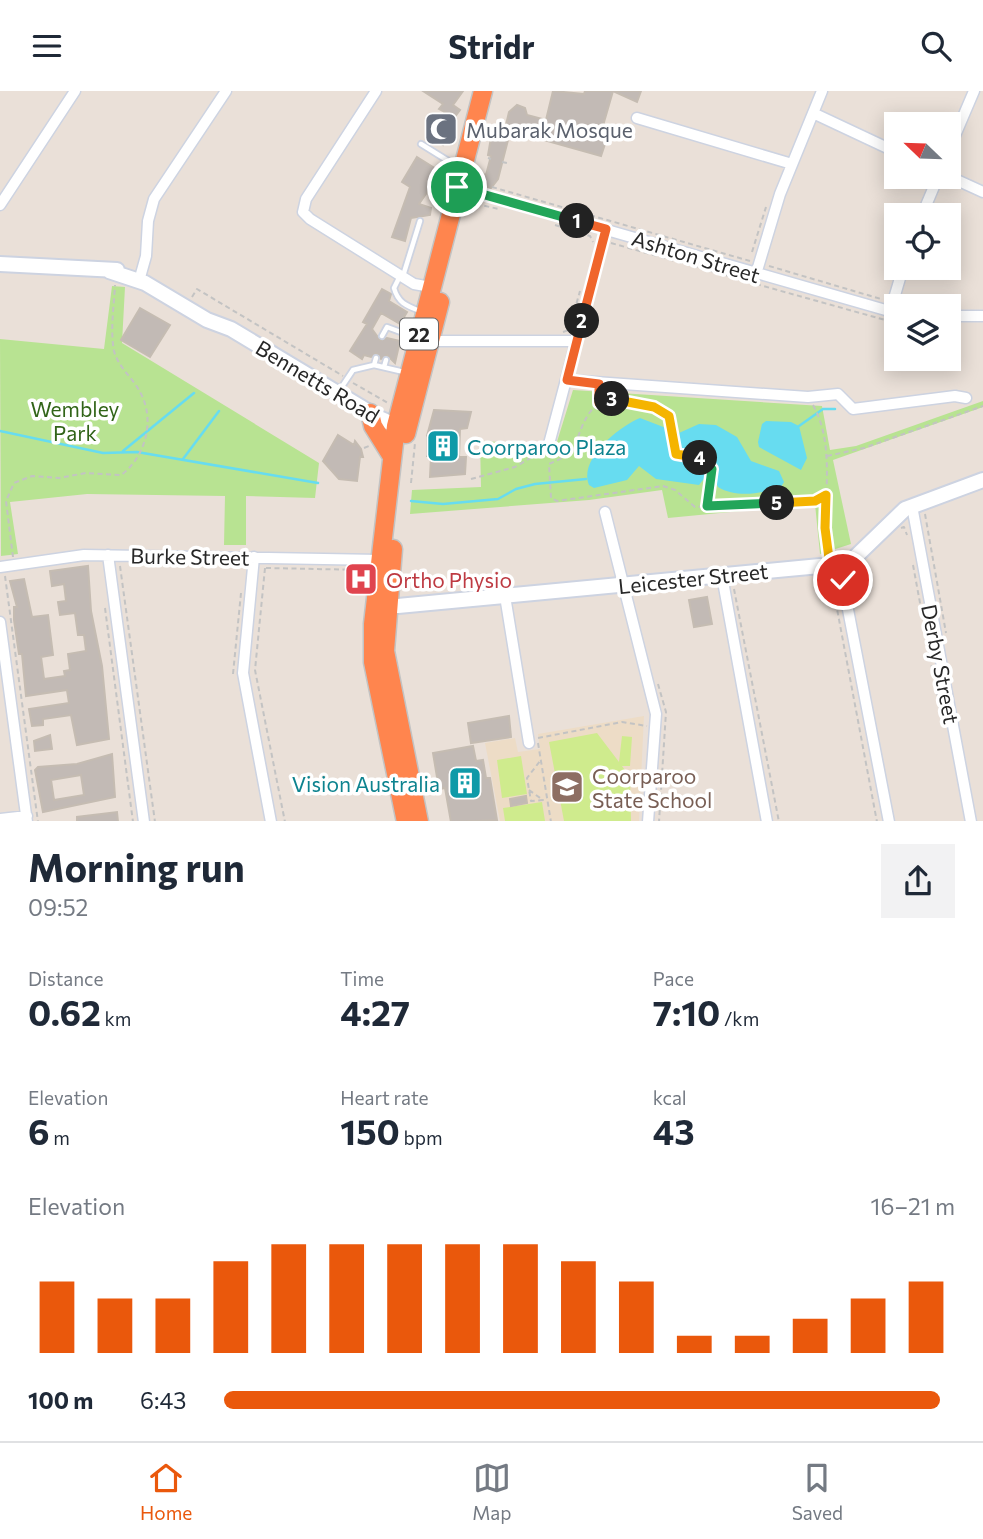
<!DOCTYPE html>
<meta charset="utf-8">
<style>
:root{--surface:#fff;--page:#f2f2f3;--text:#1f2937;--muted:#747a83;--line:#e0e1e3;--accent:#ea580c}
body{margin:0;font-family:Commissioner,sans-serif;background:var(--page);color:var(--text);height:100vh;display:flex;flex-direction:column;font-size:26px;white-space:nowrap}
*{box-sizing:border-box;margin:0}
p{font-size:23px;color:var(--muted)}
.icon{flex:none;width:38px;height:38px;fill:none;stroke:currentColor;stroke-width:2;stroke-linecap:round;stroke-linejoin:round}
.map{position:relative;height:730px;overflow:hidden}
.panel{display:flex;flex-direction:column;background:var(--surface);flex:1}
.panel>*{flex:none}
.needle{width:46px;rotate:293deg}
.tools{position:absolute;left:884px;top:21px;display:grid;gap:14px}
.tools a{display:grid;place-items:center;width:77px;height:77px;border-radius:0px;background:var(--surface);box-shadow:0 4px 18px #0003;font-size:35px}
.pin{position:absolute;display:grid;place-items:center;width:60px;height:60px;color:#fff;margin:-30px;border:4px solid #fff;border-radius:50%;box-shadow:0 2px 7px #0007}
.km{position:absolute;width:35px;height:35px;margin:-18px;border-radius:50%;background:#222;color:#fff;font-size:19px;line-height:35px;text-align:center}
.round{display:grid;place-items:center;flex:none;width:74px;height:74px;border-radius:0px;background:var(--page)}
.headline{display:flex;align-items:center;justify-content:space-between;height:119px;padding:0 28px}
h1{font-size:38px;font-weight:700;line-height:52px}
.figures{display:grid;grid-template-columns:repeat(3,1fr);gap:10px;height:119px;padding:7px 28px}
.figures div{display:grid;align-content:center}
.figures b{font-size:35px;font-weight:700}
.figures small{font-size:19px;font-weight:400}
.figures p{font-size:19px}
.chart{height:196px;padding:14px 28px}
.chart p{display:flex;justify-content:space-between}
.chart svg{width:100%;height:126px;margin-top:7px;stroke:var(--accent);stroke-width:6}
ul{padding:0 28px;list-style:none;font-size:23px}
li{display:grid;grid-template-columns:112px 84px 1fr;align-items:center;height:52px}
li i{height:18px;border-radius:9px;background:var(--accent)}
header{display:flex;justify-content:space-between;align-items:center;height:91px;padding:0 28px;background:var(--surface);font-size:32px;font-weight:700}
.dock{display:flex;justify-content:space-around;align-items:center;height:98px;border-top:2px solid var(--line);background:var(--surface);font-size:19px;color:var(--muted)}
.dock a{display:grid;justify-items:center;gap:4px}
.dock .on{color:var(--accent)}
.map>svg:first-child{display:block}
</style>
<header><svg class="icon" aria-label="menu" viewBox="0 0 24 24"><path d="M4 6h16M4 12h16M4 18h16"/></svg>Stridr<svg class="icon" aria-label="search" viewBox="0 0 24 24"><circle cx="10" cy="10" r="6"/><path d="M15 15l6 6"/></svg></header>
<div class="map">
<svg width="983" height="731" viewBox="0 0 983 731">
<rect width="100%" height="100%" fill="#eae0d8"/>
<path fill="#eddcc6" d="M 644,625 L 639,730 L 500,730 L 485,652 L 515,647 L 518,661 L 540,658 L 538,643 Z"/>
<path fill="#b8e392" d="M 112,195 L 125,196 L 122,252 L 319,372 L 315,407 L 246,405 L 246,454 L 224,454 L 225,405 L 87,403 L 10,411 L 18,463 L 1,465 L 0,248 L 104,258 Z
M 573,299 L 822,315 L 830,359 L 856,355 L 983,310 L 983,316 L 833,369 L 851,453 L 820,463 L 815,413 L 668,427 L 662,399 L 589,409 L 410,423 L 412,399 L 481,396 L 480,350 L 556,354 Z"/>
<path fill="#cfeb8d" d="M 597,642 L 619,671 L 622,645 L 632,646 L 630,675 L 622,675 L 630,686 L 631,730 L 564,730 L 549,651 Z
M 521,665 L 527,703 L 502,707 L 497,669 Z
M 542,711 L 545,730 L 505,730 L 503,717 Z"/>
<path fill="#67dcf0" d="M 640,327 L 679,342 L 699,333 L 716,334 L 737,346 L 751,370 L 779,380 L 784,391 L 781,396 C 761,403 736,407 718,396 L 711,379 L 699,394 L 656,388 L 639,375 L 627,389 L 594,397 L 589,394 C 578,368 620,335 640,327 Z
M 766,330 L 791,331 L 799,335 L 807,367 L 801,379 L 759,356 L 758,351 L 762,333 Z"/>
<path fill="#eae0d8" d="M 671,337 L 674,337 L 676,353 L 684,363 L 703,367 L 711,372 L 712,392 L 710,376 L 705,370 L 674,363 Z"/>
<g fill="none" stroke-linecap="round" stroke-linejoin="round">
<path stroke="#67dcf0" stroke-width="2.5" d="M 799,335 L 823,318 L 835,318
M 0,340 L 103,362 L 137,361 L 318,392
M 123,360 L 194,302
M 183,368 L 219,320
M 411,410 L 443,413 L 498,408 L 516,398 L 535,393 L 586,388"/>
</g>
<path fill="#c2bab5" stroke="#c5bcb2" stroke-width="2" fill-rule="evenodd" d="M 423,0 L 463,0 L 453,14 L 460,19 L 451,31 L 453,33 L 446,43 L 449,45 L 443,54 L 428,43 L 445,21 L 439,18 L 443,13 Z
M 553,0 L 584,3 L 585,0 L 641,0 L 637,11 L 613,0 L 600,45 L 607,47 L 601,65 L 505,38 L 509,21 L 517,14 L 525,17 L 527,24 L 546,29 Z
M 492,41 L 509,45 L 498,88 L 491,97 L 485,95 L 480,88 L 482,83 L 486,84 L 491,65 L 488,64 Z
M 417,66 L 441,81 L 419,113 L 431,117 L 430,124 L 411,127 L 405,150 L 392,146 L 410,96 L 402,91 Z
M 382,198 L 391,203 L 389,210 L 407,221 L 400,233 L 381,222 L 372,238 L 380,249 L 387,247 L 400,250 L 395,272 L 387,264 L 381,268 L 376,262 L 371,266 L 364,264 L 362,268 L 350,260 L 367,233 L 363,231 Z
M 140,217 L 170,234 L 150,266 L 121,249 Z
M 434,319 L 471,321 L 467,337 L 460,338 L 459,366 L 466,366 L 465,383 L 430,386 L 431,365 L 427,365 L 427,345 Z
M 338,344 L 354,354 L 355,350 L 361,358 L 363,366 L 360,366 L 357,390 L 339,388 L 323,370 Z
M 88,475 L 91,520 L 102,575 L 109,648 L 77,654 L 71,624 L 43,628 L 43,634 L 32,635 L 29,618 L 69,612 L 67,599 L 26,605 L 22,563 L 19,563 L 14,529 L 14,516 L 17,516 L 10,490 L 24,488 L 32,526 L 48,524 L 53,564 L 41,566 L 44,588 L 65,585 L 64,580 L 70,579 L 68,563 L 86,560 L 84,544 L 78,544 L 75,522 L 60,524 L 58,511 L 66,510 L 64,493 L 52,495 L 50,480 Z
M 707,506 L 712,533 L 694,536 L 689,509 Z
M 509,625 L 511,646 L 471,652 L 468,632 Z
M 50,644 L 52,658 L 35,660 L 34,650 Z
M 473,655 L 476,670 L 483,669 L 486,687 L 490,687 L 497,729 L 451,731 L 445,697 L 439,698 L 433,662 Z
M 112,663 L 115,706 L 43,721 L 35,679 L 38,676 L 77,673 ZM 81,684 L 84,704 L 54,709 L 51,689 Z
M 526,705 L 527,712 L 511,715 L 510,708 Z
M 117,721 L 118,731 L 77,731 L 77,726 Z"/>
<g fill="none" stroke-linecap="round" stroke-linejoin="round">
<defs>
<path id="lane" d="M 421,53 L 458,76
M 400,185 L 394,197 C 398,212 407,215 420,220
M 403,185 L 420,130
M 382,245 L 387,236 L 406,243 L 416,242
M 374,274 L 376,267
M 384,276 L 386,269
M 339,300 L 353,279 L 374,274 L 404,281"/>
<path id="street" d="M 376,0 L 306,108 L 303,121 L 310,128 L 414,193 L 431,196
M 813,22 L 896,61
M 637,27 L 792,73
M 948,61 L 974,0
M 948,85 L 983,101
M 457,96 L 896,222
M 0,114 L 75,0
M 922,124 L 938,86
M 756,183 L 780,103 L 822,0
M 139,190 L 146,165 L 148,130 L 154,108 L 226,0
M 890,221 L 903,177
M 948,225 L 983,225
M 430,250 L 576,250
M 567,289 L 808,306 L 838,303 L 853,318 L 955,305 L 966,307
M 549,353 L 606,138
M 912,415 L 971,731
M 605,421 L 656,623 L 648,731
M 108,464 L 144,731
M 254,466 L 243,582 L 271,731
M 0,476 L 84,464 L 380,469
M 840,477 L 889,731
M 722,485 L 767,731
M 505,505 L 529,652
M 0,531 L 27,731
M 0,728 L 27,725"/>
<path id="secondary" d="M 0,173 L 117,179
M 109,180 L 145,192 L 207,229 L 231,238 L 379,327 L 406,339
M 380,513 L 398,515 L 820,475 L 847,474 L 905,418 L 983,389"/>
<path id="highway" d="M 370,322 L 373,335 L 391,364
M 406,343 L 440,211
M 393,458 L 385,560 L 419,731
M 406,731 L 373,571 L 373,533 L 396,335 L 483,0"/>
</defs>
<use href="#lane" stroke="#cdd3e1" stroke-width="8"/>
<use href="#street" stroke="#cdd3e1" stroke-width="13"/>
<use href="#secondary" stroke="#cdd3e1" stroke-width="18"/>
<use href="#highway" stroke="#c3c3c3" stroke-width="21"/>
<path stroke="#c3c3c3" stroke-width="2" stroke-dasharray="5 3.5" stroke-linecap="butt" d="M 488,67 L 491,68
M 502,71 L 507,72
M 954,77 L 956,66
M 481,92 L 484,94
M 492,96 L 750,170
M 476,113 L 499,118
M 555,134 L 590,145 L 593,151
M 611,152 L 750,191
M 752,161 L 766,116
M 769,175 L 881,208
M 756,193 L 896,232
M 192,206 L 197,198 L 343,285
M 563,241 L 569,239 L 580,200
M 353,292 L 388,312
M 599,299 L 599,311
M 614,308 L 655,316 L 669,325 L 676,363 L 702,368 L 712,378 L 707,415 L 695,416 L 675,399 L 663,395 L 557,410 L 551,407 L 549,373 L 571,363 C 582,341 584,311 614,308 Z
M 813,314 C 838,359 820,415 828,463
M 364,357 L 369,355
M 827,365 L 864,357 L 983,315
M 471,388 L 515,376 L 544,359
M 411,392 L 415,352
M 707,415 L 815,410 L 825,405
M 925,423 L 946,542
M 901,437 L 904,436 L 907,444
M 13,466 L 6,410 L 14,392 L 32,385 L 59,387 L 86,382 L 121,384 C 145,367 156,329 140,301 C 133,287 118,276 114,260 C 110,239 114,215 115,194
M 913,474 L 940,620
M 120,475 L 155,731
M 265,477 L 255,579 L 285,731
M 266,477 L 365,479
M 5,485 L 38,731
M 831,486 L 877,731
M 734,498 L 779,731
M 105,517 L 133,731
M 233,583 L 241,502
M 658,593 L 666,621 L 659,731
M 538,647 L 622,631 L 647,635
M 538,652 L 551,731
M 529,699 L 543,709 L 531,710 L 527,687 L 540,670"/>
<use href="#lane" stroke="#fff" stroke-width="4.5"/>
<use href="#street" stroke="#fff" stroke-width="10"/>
<use href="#secondary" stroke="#fff" stroke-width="14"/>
<use href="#highway" stroke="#ff854e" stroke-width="18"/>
</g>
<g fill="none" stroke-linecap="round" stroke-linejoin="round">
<defs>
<path id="split-1" d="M 457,96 L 577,130"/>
<path id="split-2" d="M 577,130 L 606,138 L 582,230"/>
<path id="split-3" d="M 582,230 L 567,289 L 599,293 L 599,312 L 612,308"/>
<path id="split-4" d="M 612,308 L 654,316 L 669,325 L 676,363 L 700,367"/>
<path id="split-5" d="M 700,367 L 712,378 L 707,415 L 777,412"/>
<path id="split-6" d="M 777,412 L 815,410 L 826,404 L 825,437 L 830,475 L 841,477 L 843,489"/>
</defs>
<use href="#split-1" stroke="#fff" stroke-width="14"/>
<use href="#split-2" stroke="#fff" stroke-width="14"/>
<use href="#split-3" stroke="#fff" stroke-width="14"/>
<use href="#split-4" stroke="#fff" stroke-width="14"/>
<use href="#split-5" stroke="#fff" stroke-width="14"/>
<use href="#split-6" stroke="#fff" stroke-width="14"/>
<use href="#split-1" stroke="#22a559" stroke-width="9"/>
<use href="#split-2" stroke="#f0652b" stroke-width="9"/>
<use href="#split-3" stroke="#f0652b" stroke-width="9"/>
<use href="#split-4" stroke="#f5b400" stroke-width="9"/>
<use href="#split-5" stroke="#22a559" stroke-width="9"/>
<use href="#split-6" stroke="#f5b400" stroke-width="9"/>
</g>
<defs>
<symbol id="mosque-square" viewBox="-11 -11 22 22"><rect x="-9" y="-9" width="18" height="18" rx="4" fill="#6b7280" stroke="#fff"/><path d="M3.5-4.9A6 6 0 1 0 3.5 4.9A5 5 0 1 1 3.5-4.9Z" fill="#fff"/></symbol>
<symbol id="building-square" viewBox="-11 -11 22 22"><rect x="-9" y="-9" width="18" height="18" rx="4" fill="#0f9aa8" stroke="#fff"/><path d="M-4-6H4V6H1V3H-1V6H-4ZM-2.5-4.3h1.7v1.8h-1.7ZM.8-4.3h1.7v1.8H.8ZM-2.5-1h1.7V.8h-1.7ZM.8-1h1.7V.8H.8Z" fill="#fff"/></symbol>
<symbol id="hospital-square" viewBox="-11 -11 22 22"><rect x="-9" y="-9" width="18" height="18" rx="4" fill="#e0444e" stroke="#fff"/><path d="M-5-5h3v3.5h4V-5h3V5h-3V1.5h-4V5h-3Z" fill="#fff"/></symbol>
<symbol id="school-square" viewBox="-11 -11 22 22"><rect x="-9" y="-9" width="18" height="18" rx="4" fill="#8d6e63" stroke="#fff"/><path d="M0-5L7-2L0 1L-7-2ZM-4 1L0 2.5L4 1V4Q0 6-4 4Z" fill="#fff"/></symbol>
</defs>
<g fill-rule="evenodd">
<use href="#mosque-square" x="422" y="19" width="38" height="38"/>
<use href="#building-square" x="424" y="336" width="38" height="38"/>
<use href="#hospital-square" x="342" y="469" width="38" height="38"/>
<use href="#building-square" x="446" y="673" width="38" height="38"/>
<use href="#school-square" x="548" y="677" width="38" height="38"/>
</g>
<g text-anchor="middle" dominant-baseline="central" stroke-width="7" stroke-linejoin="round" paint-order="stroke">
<rect fill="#fff" stroke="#686868" stroke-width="2" x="400" y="227.5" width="38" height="31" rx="5"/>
<g font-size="19" font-weight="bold" fill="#272727">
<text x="419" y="243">22</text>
</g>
<g font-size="21" fill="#5b616d" stroke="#fff" text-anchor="start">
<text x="466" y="38">Mubarak Mosque</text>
</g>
<g font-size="21" fill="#272727" stroke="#fff">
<text transform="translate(696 165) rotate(17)">Ashton Street</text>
<text transform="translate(318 290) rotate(31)">Bennetts Road</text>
<text transform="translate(190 465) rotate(1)">Burke Street</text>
<text transform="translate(693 487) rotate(-6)">Leicester Street</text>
<text transform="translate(941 573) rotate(79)">Derby Street</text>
</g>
<g font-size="21" fill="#316418" stroke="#fff">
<text x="75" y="317">Wembley<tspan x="75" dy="24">Park</tspan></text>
</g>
<g font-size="21" fill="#0d838f" stroke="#fff" text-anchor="start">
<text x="467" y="355">Coorparoo Plaza</text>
<text x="440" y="692" text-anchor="end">Vision Australia</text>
</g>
<g font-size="21" fill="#be3a42" stroke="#fff" text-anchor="start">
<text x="386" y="488">Ortho Physio</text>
</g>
<g font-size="21" fill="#785e54" stroke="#fff" text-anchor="start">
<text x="592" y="684">Coorparoo<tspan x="592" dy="24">State School</tspan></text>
</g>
</g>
</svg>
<div class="tools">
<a><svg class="needle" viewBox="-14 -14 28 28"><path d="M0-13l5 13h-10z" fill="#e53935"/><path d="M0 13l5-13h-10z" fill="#747a83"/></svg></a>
<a><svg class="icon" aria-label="locate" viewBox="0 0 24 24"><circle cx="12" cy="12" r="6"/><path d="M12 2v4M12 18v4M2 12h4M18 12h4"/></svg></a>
<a><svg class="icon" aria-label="layers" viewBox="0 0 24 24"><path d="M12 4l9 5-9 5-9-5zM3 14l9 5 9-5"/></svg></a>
</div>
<div class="pin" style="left:457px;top:96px;background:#1e9e55"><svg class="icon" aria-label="arrive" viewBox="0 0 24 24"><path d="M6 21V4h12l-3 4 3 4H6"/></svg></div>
<div class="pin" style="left:843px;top:489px;background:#d93025"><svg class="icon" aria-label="check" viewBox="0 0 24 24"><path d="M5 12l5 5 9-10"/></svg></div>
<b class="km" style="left:577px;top:130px">1</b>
<b class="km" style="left:582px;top:230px">2</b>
<b class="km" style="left:612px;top:308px">3</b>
<b class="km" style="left:700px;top:367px">4</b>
<b class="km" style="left:777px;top:412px">5</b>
</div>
<section class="panel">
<div class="headline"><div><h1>Morning run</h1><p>09:52</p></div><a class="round"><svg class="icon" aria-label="share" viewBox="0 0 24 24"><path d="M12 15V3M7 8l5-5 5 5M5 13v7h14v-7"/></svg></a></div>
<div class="figures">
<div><p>Distance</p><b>0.62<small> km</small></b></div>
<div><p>Time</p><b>4:27</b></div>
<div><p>Pace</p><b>7:10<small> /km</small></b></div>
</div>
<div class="figures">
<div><p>Elevation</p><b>6<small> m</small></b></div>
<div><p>Heart rate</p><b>150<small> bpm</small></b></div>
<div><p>kcal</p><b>43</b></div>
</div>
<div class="chart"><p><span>Elevation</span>16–21 m</p>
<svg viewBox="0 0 160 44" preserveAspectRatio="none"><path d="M5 44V19M15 44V25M25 44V25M35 44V12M45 44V6M55 44V6M65 44V6M75 44V6M85 44V6M95 44V12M105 44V19M115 44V38M125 44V38M135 44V32M145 44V25M155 44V19"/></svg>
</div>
<ul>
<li><b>100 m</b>6:43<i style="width:98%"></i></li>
</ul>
</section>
<nav class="dock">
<a class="on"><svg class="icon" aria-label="home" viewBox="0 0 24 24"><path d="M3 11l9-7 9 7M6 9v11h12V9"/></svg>Home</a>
<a><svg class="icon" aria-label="map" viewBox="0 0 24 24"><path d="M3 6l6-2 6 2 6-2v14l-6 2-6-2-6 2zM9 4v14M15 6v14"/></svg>Map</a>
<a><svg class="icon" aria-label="saved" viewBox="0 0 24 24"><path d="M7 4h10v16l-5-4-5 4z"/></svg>Saved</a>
</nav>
